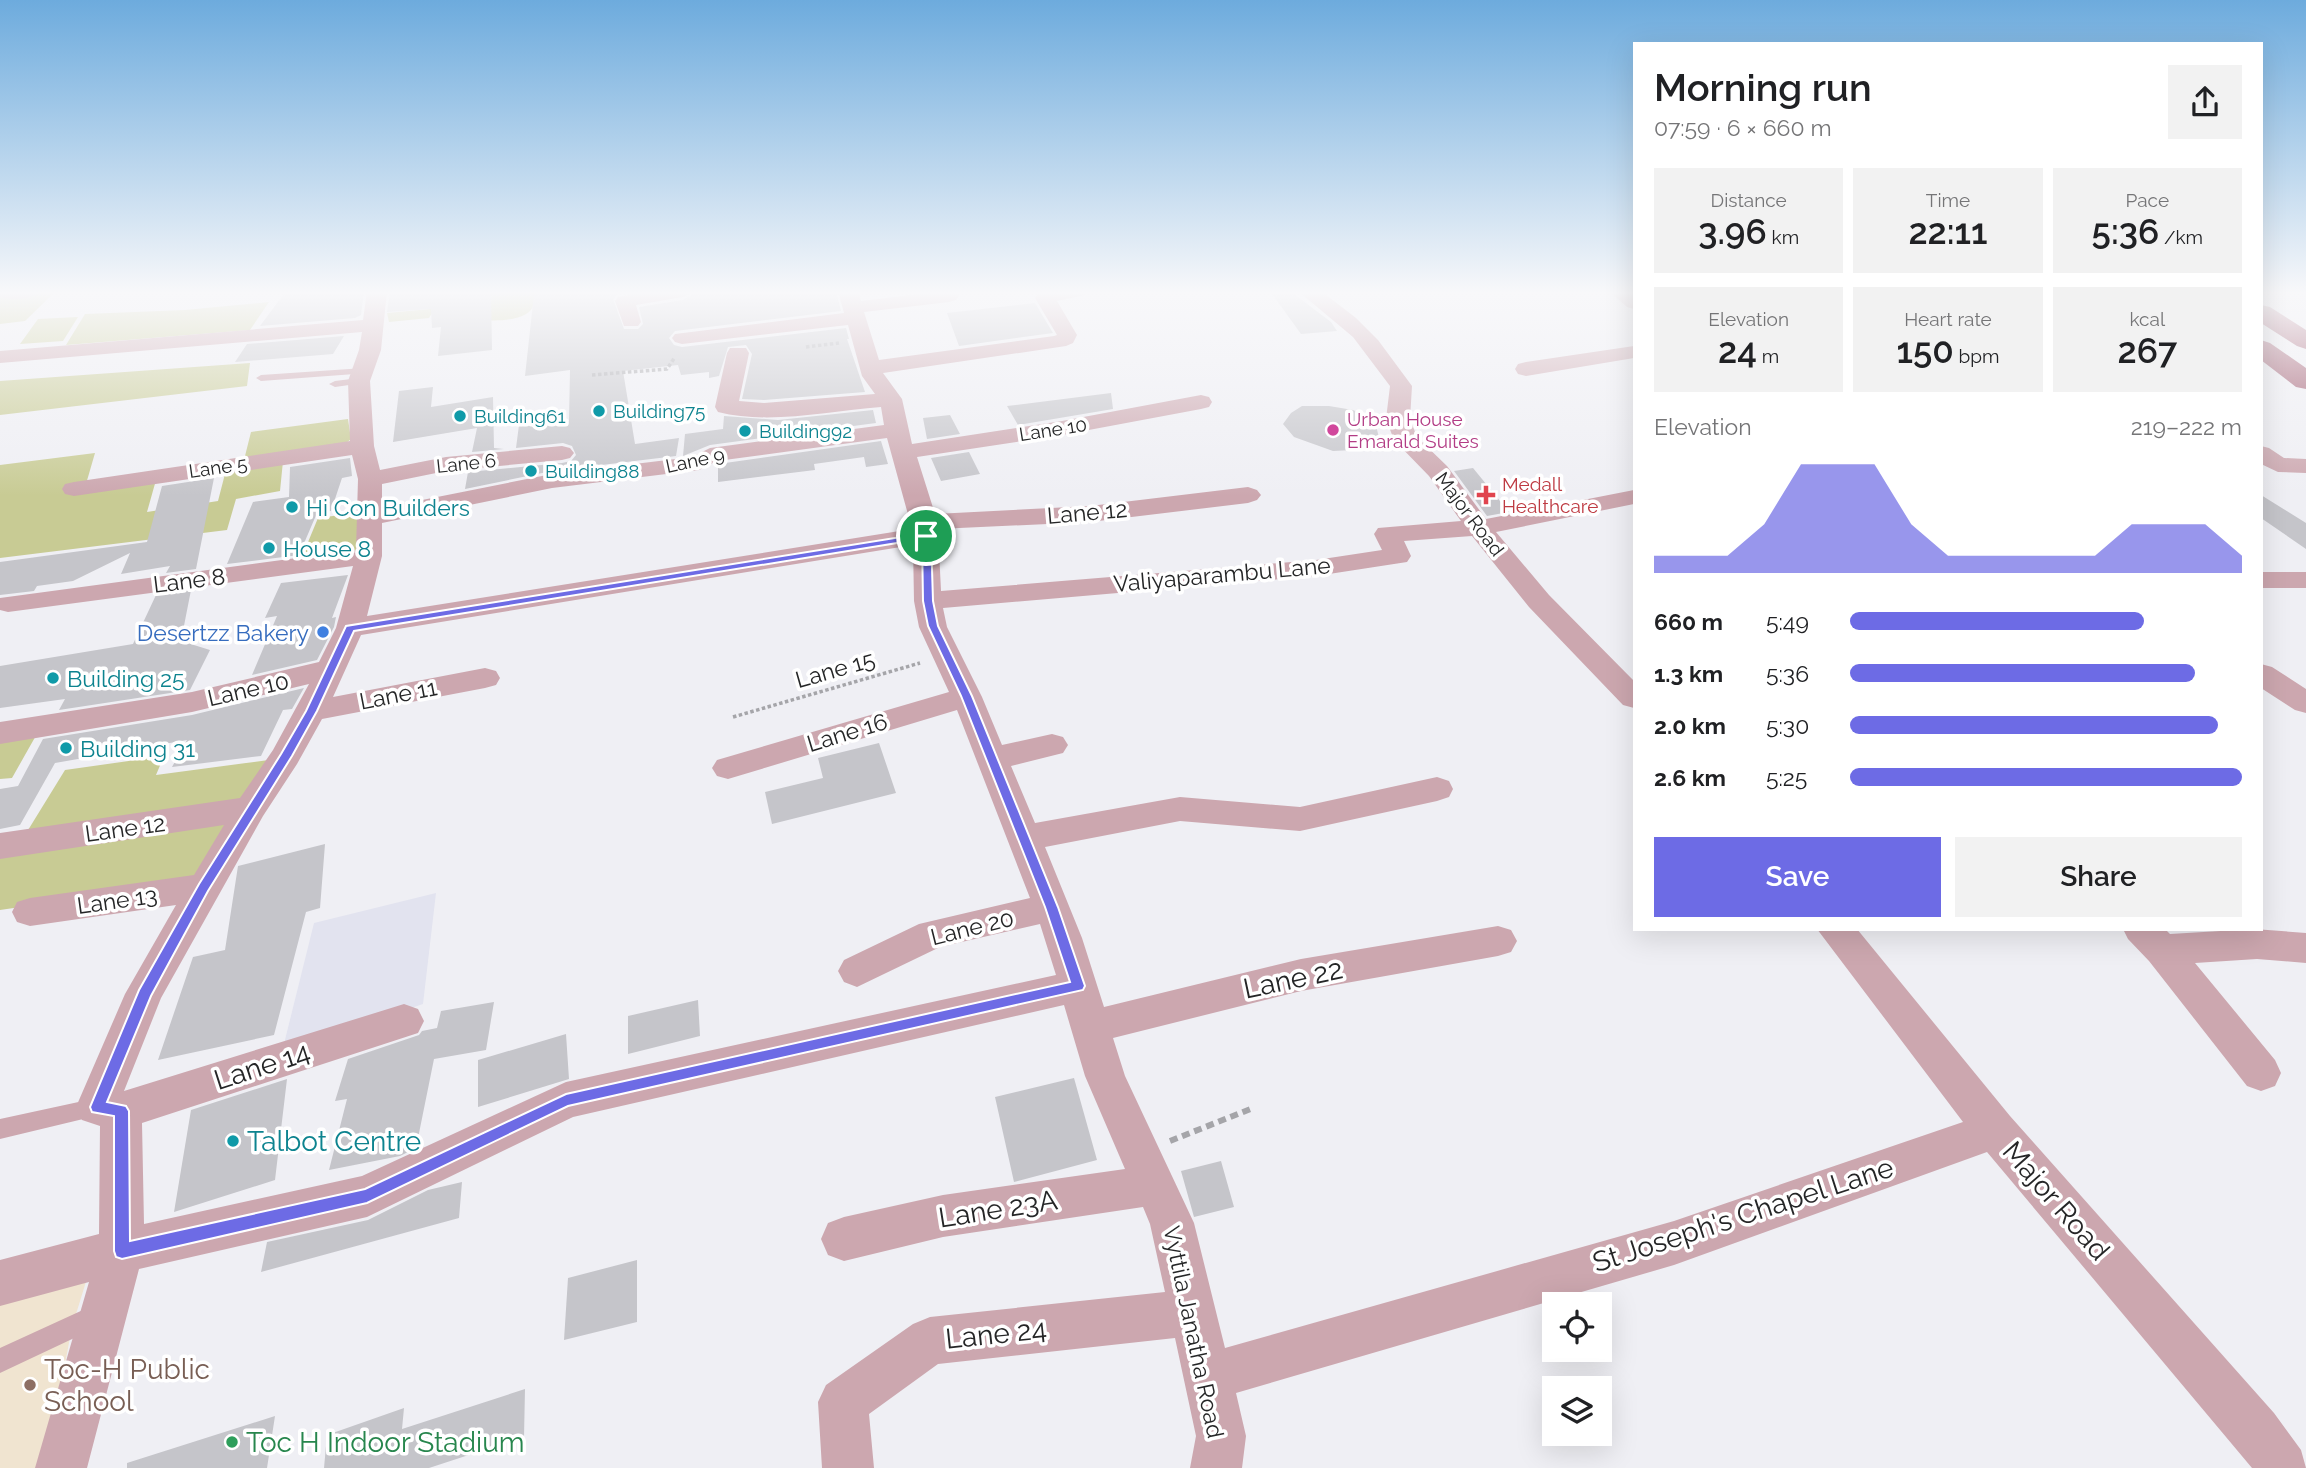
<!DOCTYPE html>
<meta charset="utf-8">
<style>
:root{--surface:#fff;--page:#f2f2f2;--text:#202124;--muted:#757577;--accent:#6d6be5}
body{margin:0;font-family:Raleway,sans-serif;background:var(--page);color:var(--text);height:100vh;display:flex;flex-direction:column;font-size:26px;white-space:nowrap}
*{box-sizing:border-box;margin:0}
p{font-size:23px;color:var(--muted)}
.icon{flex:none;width:38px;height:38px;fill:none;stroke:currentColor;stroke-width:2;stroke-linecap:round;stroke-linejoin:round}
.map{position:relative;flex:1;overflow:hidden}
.sheet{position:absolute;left:1633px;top:42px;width:630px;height:889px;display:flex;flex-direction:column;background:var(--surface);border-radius:0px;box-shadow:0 7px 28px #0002}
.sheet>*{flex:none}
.tools{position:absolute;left:1542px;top:1292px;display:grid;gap:14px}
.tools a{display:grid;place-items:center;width:70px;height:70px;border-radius:0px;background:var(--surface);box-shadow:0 7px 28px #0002;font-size:35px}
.pin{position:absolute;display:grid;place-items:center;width:60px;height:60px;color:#fff;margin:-30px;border:4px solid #fff;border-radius:50%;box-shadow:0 2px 7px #0007}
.round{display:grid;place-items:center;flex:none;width:74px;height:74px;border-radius:0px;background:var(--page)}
.head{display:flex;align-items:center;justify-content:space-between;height:119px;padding:0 21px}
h1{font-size:38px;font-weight:600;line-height:52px}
.metrics{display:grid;grid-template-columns:repeat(3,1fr);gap:10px;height:119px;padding:7px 21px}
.metrics div{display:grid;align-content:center;border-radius:0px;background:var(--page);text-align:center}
.metrics b{font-size:35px;font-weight:600}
.metrics small{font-size:19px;font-weight:400}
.metrics p{font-size:19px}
.chart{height:196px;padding:14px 21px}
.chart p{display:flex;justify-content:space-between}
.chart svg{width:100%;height:126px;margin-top:7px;fill:var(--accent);opacity:.7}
.button{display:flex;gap:14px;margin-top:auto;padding:14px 21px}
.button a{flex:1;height:80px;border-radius:0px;background:var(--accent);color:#fff;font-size:28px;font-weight:600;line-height:80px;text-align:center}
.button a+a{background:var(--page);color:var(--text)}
ul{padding:0 21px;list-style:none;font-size:23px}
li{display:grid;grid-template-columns:112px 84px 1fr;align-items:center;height:52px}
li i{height:18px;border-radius:9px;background:var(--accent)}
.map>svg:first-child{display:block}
</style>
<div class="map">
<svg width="2306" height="1468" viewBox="0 0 2306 1468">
<rect width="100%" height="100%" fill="#efeff4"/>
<path fill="#e2e3ef" d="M 436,893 L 423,1004 L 282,1052 L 314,923 Z"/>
<path fill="#f0e4d0" d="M 89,1272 L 72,1327 L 50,1443 L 42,1468 L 0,1468 L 0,1295 Z"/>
<path fill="#c8cb94" d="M 56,291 L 25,321 L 0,324 L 0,296 Z
M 491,291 L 571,291 L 566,302 L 560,305 L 561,291 L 535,294 C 534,302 534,310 526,314 C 504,327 456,317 432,313 L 429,318 L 389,322 L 387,313 L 441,308 L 491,298 Z
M 269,302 L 250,330 L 66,345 L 85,314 L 185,310 Z
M 78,317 L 63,341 L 20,344 L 38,319 Z
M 250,363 L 247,386 L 0,415 L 0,381 Z
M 348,419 L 351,439 L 345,444 L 244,460 L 251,432 Z
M 95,453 L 86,484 L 156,480 L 147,512 L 218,501 L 226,470 L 283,461 L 280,491 L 236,499 L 227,530 L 0,558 L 0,465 Z
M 363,512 L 363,548 L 352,553 L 301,559 L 318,518 Z
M 38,732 L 12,778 L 0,779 L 0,738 Z
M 164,756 L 156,775 L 276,759 L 243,803 L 25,835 L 65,770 Z
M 232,817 L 192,882 L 0,910 L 0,853 Z"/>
<path fill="#c5c5ca" d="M 286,291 L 364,291 L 361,315 L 355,318 L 260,326 Z
M 390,291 L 491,291 L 492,350 L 438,356 L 441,327 L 432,328 L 431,309 L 387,312 Z
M 563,291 L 638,291 L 618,294 L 613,299 L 624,329 L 638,329 L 643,324 L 639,307 L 683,300 L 696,292 L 836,291 L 841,311 L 675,331 L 669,338 L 674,345 L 682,347 L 846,328 L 849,339 L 847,339 L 865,392 L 764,400 L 742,399 L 752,354 L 746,345 L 728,347 L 719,376 L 709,378 L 709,372 L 681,375 L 678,365 L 623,371 L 635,444 L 679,438 L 676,456 L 552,471 L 465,489 L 468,472 L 562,463 L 571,461 L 576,455 L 572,446 L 563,443 L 516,448 L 519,425 L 569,421 L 570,370 L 525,376 L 534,294 Z
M 1270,291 L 1290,291 L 1331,322 L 1337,331 L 1301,334 Z
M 1035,303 L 1053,333 L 959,346 L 947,313 Z
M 344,336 L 333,354 L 235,362 L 247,344 Z
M 433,387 L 431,407 L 493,397 L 494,448 L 504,449 L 472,452 L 477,428 L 393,442 L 399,391 Z
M 1111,393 L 1113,409 L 1018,425 L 1007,406 Z
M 1302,406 L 1329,406 L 1353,410 L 1375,421 L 1379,438 L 1372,449 L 1333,451 L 1294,437 L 1283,424 L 1291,413 Z
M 873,410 L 876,423 L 710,445 L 683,456 L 685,434 L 723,429 L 724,416 L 778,420 Z
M 950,415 L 960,434 L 927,439 L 923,418 Z
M 881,441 L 888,464 L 866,467 L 864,457 L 814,464 L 815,470 L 718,482 L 718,464 Z
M 969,452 L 980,474 L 941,481 L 931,458 Z
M 350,458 L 352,476 L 342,478 L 331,511 L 317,513 L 299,555 L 227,564 L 253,502 L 289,497 L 290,467 Z
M 1473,468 L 1509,512 L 1487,516 L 1454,471 Z
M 214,478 L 196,569 L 166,573 L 170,566 L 121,574 L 130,553 L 73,581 L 37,586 L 34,591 L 0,595 L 0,562 L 147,542 L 162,486 Z
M 2261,495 L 2306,523 L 2306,549 L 2261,518 Z
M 348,575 L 332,618 L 336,617 L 334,627 L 317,660 L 252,675 L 277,616 L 265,618 L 281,583 Z
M 191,590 L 181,641 L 210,650 L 190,690 L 59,710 L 65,699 L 0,708 L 0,666 L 133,644 L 156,595 Z
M 304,688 L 292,709 L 283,710 L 261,756 L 172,767 L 187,740 L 55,763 L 20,825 L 0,829 L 0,789 L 18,786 L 43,739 L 192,715 Z
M 879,743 L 896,793 L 772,824 L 765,792 L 823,778 L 818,758 Z
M 325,844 L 320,908 L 306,912 L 274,1035 L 158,1060 L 193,957 L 225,950 L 238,866 Z
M 698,1000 L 700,1036 L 628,1054 L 628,1016 Z
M 494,1002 L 486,1050 L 434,1059 L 416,1148 L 400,1156 L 329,1170 L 347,1099 L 335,1101 L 348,1059 L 419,1035 L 422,1031 L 437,1028 L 441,1011 Z
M 566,1034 L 569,1079 L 478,1107 L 478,1060 Z
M 1074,1078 L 1097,1160 L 1014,1182 L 995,1097 Z
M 287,1079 L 275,1180 L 174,1212 L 191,1110 Z
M 1221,1161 L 1234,1207 L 1194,1217 L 1181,1171 Z
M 462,1182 L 459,1218 L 261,1272 L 267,1242 L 368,1220 L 428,1190 Z
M 637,1260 L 637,1322 L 564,1340 L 568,1278 Z
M 525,1389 L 524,1437 L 429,1468 L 324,1468 L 327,1435 L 404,1408 L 402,1429 Z
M 275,1416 L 267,1468 L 127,1468 L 127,1463 Z"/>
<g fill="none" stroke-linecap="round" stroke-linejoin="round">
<path stroke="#a5a5a9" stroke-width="3.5" stroke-dasharray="3.5 2.5" stroke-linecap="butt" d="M 806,347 L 839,343
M 592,375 L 667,369 L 675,357
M 733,717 L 920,663"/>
<path stroke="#a5a5a9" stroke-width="6" stroke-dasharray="8 5" stroke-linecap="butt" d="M 1170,1141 L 1253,1108"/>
<path fill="#cca7af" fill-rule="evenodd" d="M 364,368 L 369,371 L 368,373 L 261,381 L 256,378 L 261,375 Z
M 359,378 L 363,379 L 363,383 L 335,387 L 329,384 L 335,381 Z
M 97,1098 L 104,1100 L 107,1107 L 104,1114 L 0,1139 L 0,1119 Z
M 96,1304 L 104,1308 L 108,1316 L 104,1324 L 0,1373 L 0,1348 Z"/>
<path fill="#cca7af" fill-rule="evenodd" d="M 0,291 L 41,291 C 33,300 12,300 0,297 Z
M 367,291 L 387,291 L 381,350 L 370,381 L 374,446 L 380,470 L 446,457 L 562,446 L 570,448 L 574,453 L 570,458 L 562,460 L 446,471 L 382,484 L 382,508 L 552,474 L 692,457 L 710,448 L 884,425 L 881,407 C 829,411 769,425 718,412 L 715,407 L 727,353 L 730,348 L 746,348 L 749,353 L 739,401 L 764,403 L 875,394 L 862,376 L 848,325 L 682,344 L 675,342 L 672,338 L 675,334 L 844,313 L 838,291 L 858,291 L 861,301 L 944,291 L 956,292 L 959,296 L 956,300 L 949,302 L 864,312 L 879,360 L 1054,336 L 1057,335 L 1035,298 L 1038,294 L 1052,291 L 1088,291 L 1085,295 L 1057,301 L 1077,335 L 1073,343 L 1066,346 L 883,373 L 902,399 L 912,444 L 1062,421 L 1201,395 L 1209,397 L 1212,402 L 1209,407 L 1201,409 L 1062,435 L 917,457 L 935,514 L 1090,506 L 1248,487 L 1257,490 L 1261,495 L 1257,500 L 1248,503 L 1090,522 L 938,529 L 941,591 L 1316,560 L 1382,550 L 1374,534 L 1378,528 L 1461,521 L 1429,476 L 1394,440 L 1386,419 L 1390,386 L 1353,337 L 1298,291 L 1321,291 L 1356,318 L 1378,340 L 1412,386 L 1410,419 L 1417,437 L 1447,466 L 1486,519 L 1634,490 L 1634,504 L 1496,532 L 1549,595 L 1634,681 L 1634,708 L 1623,705 L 1529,607 L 1472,536 L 1404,541 L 1411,556 L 1407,562 L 1316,576 L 943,608 L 947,627 L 982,697 L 1002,745 L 1052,734 L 1063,737 L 1068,745 L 1063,753 L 1011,766 L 1035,823 L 1180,797 L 1300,807 L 1437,777 L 1449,781 L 1453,789 L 1449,797 L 1437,801 L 1300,831 L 1180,821 L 1045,847 L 1082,938 L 1104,1007 L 1301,959 L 1498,926 L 1511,930 L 1517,941 L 1511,952 L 1498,956 L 1301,991 L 1113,1038 L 1125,1076 L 1194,1223 L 1225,1348 L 1674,1221 L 1963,1122 L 1817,929 L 1857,929 L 2010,1116 L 2274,1413 L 2301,1450 L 2306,1468 L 2252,1468 L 1987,1152 L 1674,1265 L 1236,1393 L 1246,1436 L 1242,1468 L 1190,1468 L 1196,1436 L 1175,1338 L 938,1364 L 869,1414 L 874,1468 L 822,1468 L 818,1402 L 826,1385 L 913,1324 L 930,1317 L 1165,1292 L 1150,1224 L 1143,1207 L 943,1237 L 844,1261 L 828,1255 L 821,1239 L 828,1223 L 844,1217 L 943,1195 L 1125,1169 L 1085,1076 L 1064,1005 L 573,1117 L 367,1217 L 139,1269 L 87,1468 L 35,1468 L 89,1282 L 0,1306 L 0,1260 L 99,1234 L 100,1126 L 82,1120 L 76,1107 L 125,994 L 176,905 L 30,926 L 17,922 L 12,912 L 17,902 L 30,898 L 194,875 L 224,825 L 0,859 L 0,833 L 240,798 L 273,750 L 309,684 L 192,712 L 0,744 L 0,722 L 192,692 L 319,662 L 336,628 L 353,566 L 8,612 L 0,610 L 0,598 L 356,550 L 358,479 L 352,455 L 74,496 L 65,494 L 62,489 L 65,484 L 74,482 L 350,441 L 348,381 L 359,350 L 362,332 L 0,363 L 0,351 L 363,320 ZM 887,438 L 912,529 L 367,616 L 382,556 L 382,523 L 552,488 L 699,470 L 717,461 ZM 913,545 L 914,601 L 919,627 L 949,692 L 717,760 L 712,768 L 717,776 L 728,779 L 957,710 L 1030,898 L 919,924 L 844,960 L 838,971 L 844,982 L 857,987 L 940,947 L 1040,924 L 1056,975 L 566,1082 L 362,1176 L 144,1224 L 142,1123 L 418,1033 L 424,1021 L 418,1009 L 404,1004 L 124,1091 L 161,998 L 263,816 L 297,764 L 322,719 L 485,688 L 496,685 L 500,678 L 496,671 L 485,668 L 333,697 L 361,635 Z
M 651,291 L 693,291 L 683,297 L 636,305 L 641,322 L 638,326 L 624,326 L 615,301 L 618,297 Z
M 1609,291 L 1631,291 L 1634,294 L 1634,309 L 1627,307 Z
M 1634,346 L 1634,358 L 1526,376 L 1518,374 L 1515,369 L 1518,364 L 1526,362 Z
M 2261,446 L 2269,448 L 2284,458 L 2306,459 L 2306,473 L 2278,472 L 2261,464 Z
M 2261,572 L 2306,572 L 2306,588 L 2261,588 Z
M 2261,664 L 2272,667 L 2306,689 L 2306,713 L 2295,710 L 2261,688 Z
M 2123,929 L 2165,929 L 2170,934 L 2254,929 L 2306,933 L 2306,963 L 2257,959 L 2195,963 L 2275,1060 L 2281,1073 L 2275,1086 L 2261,1091 L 2247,1086 L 2149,961 L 2128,939 Z"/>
<path fill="#9b5166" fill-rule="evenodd" d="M 2261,305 L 2270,307 L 2306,330 L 2306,349 L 2297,346 L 2261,323 Z
M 2261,340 L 2270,343 L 2306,368 L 2306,389 L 2296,387 L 2261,360 Z"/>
</g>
<linearGradient id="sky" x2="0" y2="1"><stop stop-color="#6dabdd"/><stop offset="0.59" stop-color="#f8f8fa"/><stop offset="1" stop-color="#f8f8fa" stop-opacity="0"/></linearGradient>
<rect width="2306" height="496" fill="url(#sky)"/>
<path fill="#6d6be5" stroke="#fff" stroke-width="2" fill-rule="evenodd" d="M 926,533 L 931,536 L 933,601 L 938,626 L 972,696 L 1058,907 L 1085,986 L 1083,990 L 568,1106 L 367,1203 L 122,1259 L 116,1257 L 114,1251 L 114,1116 L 92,1112 L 90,1107 L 139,990 L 199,884 L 281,754 L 306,711 L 346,626 ZM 922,539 L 923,601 L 928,626 L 961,696 L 1045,907 L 1070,982 L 566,1094 L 365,1189 L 130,1241 L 129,1111 L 126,1106 L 107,1102 L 151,996 L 208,891 L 292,756 L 317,711 L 354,631 Z"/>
<g fill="#0f9aa8" stroke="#fff" stroke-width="2.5">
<circle cx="599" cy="411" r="7"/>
<circle cx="460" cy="416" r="7"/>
<circle cx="745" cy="431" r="7"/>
<circle cx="531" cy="471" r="7"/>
<circle cx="292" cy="507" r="7"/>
<circle cx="269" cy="548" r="7"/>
<circle cx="53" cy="678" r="7"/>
<circle cx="66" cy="748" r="7"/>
<circle cx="233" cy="1141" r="7"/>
</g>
<circle fill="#d1479c" stroke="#fff" stroke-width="2.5" cx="1333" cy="430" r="7"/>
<path fill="#e0444e" stroke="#fff" stroke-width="2.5" d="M1482.5 484.5h7v7h7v7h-7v7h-7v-7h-7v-7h7z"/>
<circle fill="#3f7fe0" stroke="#fff" stroke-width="2.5" cx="323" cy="632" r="7"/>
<circle fill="#8d6e63" stroke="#fff" stroke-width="2.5" cx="30" cy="1385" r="7"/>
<circle fill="#2e9e5b" stroke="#fff" stroke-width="2.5" cx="232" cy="1442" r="7"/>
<g text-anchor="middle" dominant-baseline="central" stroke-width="7" stroke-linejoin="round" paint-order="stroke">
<g font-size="19" fill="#0d838f" stroke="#fff" text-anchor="start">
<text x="613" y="411">Building75</text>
<text x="474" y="416">Building61</text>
<text x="759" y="431">Building92</text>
<text x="545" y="471">Building88</text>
</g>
<g font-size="19" fill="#b23c85" stroke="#fff" text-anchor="start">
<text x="1347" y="419">Urban House<tspan x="1347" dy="22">Emarald Suites</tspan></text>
</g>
<g font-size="19" fill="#252627" stroke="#fff">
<text transform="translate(1053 429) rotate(-9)">Lane 10</text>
<text transform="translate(695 460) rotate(-12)">Lane 9</text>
<text transform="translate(466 463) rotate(-6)">Lane 6</text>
<text transform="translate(218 467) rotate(-8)">Lane 5</text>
<text transform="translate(1470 514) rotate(53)">Major Road</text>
</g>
<g font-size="19" fill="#be3a42" stroke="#fff" text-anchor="start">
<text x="1502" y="484">Medall<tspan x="1502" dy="22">Healthcare</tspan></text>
</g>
<g font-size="23" fill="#0d838f" stroke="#fff" text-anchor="start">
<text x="306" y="507">Hi Con Builders</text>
<text x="283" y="548">House 8</text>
<text x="67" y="678">Building 25</text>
<text x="80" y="748">Building 31</text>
</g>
<g font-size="23" fill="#252627" stroke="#fff">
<text transform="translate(1087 512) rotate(-5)">Lane 12</text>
<text transform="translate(1222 574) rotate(-5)">Valiyaparambu Lane</text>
<text transform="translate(189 580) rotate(-7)">Lane 8</text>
<text transform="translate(835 669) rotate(-16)">Lane 15</text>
<text transform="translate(248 689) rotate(-13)">Lane 10</text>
<text transform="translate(398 694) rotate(-11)">Lane 11</text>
<text transform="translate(847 732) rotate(-17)">Lane 16</text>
<text transform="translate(125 828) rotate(-8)">Lane 12</text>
<text transform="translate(117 900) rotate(-8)">Lane 13</text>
<text transform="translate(972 927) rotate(-14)">Lane 20</text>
<text transform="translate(1194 1332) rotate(78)">Vyttila Janatha Road</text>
</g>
<g font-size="23" fill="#366cbe" stroke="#fff" text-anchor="end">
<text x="309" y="632">Desertzz Bakery</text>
</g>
<g font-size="28" fill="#252627" stroke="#fff">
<text transform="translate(1293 979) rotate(-12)">Lane 22</text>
<text transform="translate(262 1066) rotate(-18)">Lane 14</text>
<text transform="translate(2056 1201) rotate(49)">Major Road</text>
<text transform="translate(998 1209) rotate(-9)">Lane 23A</text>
<text transform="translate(1743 1215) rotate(-18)">St Joseph's Chapel Lane</text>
<text transform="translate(996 1334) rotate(-6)">Lane 24</text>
</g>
<g font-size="28" fill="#0d838f" stroke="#fff" text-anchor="start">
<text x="247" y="1141">Talbot Centre</text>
</g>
<g font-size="28" fill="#785e54" stroke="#fff" text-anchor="start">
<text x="44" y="1369">Toc-H Public<tspan x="44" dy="32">School</tspan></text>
</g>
<g font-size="28" fill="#27864d" stroke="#fff" text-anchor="start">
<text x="246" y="1442">Toc H Indoor Stadium</text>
</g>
</g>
</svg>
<div class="tools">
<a><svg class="icon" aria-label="locate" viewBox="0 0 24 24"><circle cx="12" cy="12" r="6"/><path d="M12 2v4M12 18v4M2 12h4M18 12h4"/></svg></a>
<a><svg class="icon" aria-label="layers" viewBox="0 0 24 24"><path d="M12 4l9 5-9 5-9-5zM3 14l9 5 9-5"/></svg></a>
</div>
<div class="pin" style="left:926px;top:536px;background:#1e9e55"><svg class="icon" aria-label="arrive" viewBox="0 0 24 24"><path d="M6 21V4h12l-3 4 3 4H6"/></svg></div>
<section class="sheet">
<div class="head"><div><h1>Morning run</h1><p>07:59 · 6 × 660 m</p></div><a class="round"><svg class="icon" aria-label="share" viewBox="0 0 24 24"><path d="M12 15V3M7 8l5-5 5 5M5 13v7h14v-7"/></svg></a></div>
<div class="metrics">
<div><p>Distance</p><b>3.96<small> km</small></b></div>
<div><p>Time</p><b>22:11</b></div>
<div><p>Pace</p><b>5:36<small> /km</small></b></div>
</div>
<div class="metrics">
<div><p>Elevation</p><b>24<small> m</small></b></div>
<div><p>Heart rate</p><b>150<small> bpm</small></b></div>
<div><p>kcal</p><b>267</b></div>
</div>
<div class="chart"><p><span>Elevation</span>219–222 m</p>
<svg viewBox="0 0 160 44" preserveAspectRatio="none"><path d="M0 44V38L10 38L20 38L30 27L40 6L50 6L60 6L70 27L80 38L90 38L100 38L110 38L120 38L130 27L140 27L150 27L160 38V44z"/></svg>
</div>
<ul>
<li><b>660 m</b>5:49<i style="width:75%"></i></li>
<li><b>1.3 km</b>5:36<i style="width:88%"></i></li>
<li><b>2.0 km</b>5:30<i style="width:94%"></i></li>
<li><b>2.6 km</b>5:25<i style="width:100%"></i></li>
</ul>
<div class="button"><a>Save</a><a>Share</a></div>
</section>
</div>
